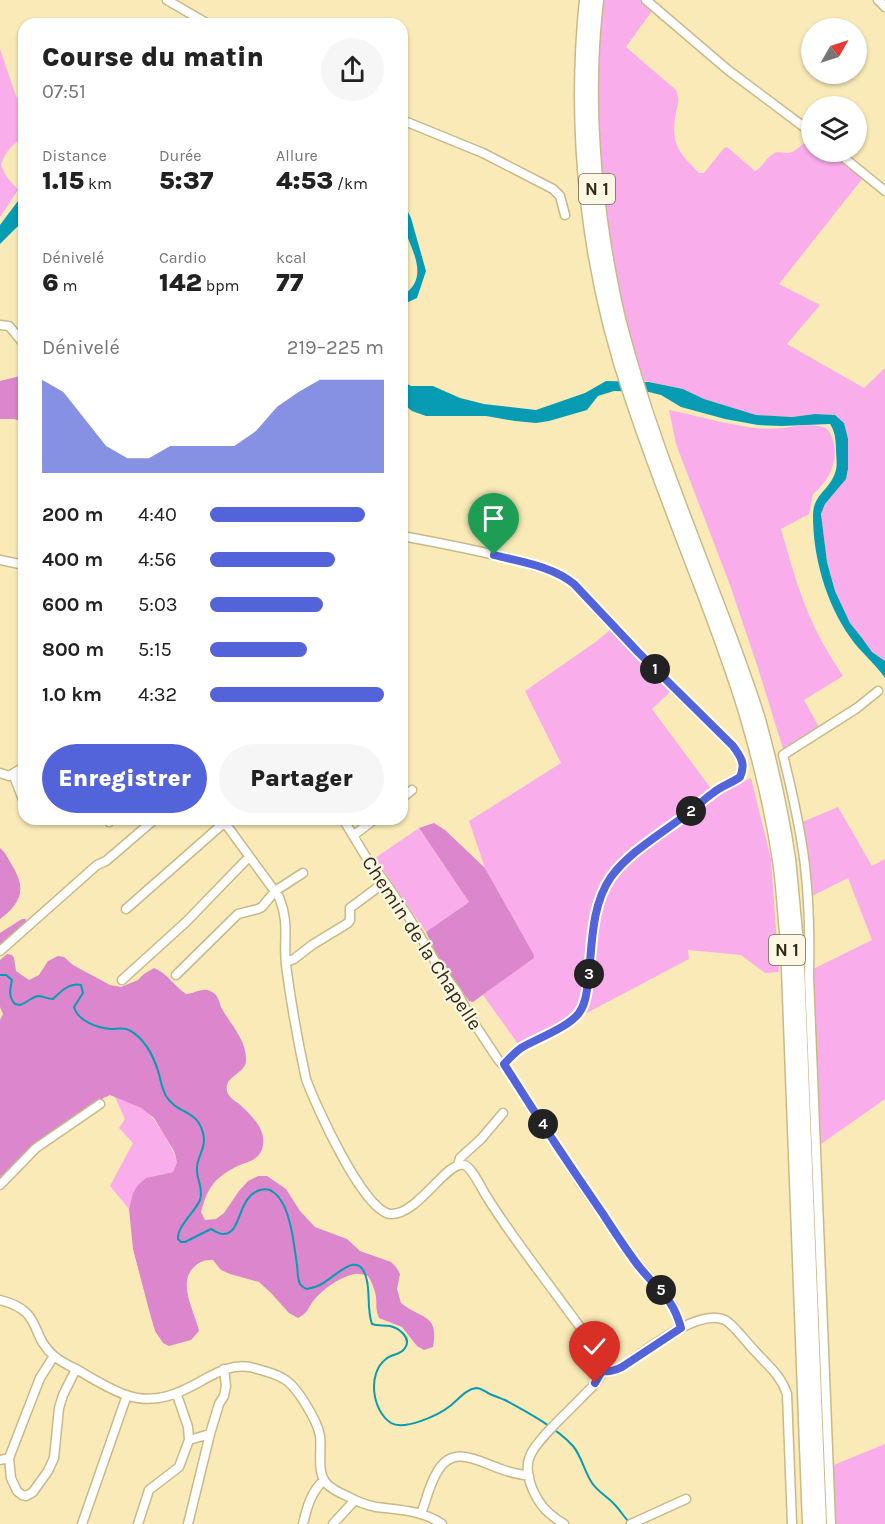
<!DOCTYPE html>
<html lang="fr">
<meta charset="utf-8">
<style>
:root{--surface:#fff;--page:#f6f6f6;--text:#222;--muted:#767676;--accent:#5363d9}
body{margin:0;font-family:Karla,sans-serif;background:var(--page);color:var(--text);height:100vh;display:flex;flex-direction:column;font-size:22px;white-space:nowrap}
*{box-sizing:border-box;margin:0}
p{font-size:20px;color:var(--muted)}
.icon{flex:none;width:33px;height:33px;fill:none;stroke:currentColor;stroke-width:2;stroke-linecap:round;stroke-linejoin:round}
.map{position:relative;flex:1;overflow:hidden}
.details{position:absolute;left:18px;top:18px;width:390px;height:807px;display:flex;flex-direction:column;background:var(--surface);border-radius:18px;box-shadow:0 2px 4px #0004}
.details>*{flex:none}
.needle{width:39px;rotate:51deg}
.tools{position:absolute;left:801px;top:18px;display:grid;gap:12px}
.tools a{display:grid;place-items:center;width:66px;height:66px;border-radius:50%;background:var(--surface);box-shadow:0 2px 4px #0004;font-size:30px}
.pin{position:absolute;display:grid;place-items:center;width:51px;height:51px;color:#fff;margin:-62px -26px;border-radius:50% 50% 50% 0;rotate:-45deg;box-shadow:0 0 6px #0007}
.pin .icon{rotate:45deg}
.km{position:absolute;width:30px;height:30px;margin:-15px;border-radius:50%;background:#222;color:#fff;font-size:16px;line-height:30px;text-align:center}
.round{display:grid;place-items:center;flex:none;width:63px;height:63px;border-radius:32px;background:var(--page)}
.summary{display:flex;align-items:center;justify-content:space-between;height:102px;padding:0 24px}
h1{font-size:27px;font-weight:800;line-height:45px}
.stats{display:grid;grid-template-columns:repeat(3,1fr);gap:9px;height:102px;padding:6px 24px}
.stats div{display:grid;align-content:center}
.stats b{font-size:26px;font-weight:800}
.stats small{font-size:16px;font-weight:400}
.stats p{font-size:16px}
.chart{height:168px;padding:12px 24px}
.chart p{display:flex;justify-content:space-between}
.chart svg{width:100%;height:108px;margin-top:6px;fill:var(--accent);opacity:.7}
.cta{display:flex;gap:12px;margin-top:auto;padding:12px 24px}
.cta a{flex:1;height:69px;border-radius:36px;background:var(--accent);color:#fff;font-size:24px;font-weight:800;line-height:69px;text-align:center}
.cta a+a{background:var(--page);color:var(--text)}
ul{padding:0 24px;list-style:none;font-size:20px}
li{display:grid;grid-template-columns:96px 72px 1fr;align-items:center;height:45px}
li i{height:15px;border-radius:8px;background:var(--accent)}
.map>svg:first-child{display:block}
</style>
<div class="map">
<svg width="885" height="1524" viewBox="0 0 885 1524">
<rect width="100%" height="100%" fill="#f9eab7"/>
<path fill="#f9aeeb" d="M 601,0 L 641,0 L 652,11 L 626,47 L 676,90 C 681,104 677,104 675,118 C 671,146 681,154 699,173 L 704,173 L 724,148 L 727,147 L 755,171 C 763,167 766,158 773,154 C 779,150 785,155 792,152 C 799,149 804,142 811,138 L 812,152 L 837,152 L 866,174 L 779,284 L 820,305 L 787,344 L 864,388 L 885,368 L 885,661 L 872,652 L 862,638 L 850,623 L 835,591 L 827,562 L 821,514 L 825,504 L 846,479 L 848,469 L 848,455 L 844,423 L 835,415 L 815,414 L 792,417 L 756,415 L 704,399 L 683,389 L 641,380 C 621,304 604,225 599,146 C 597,98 600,49 601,0 Z
M 0,49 L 16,96 L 24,109 L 24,136 C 12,146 6,150 1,165 L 6,176 L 18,190 L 0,217 Z
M 669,410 C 697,416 726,424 754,428 C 763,429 773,429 782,428 C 793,427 812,423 823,427 C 828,428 830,433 832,437 C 840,458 830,480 813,494 L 809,514 L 781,529 C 789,556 796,583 807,610 C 816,633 829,655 843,676 L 804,700 L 820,729 L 784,752 L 758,668 L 730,585 L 676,444 Z
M 611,629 L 670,692 L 652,709 L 715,794 L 751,778 L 771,859 L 779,972 L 765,973 L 741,955 L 688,950 L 689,959 L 581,1016 L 589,1000 L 597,932 L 591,929 L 581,1003 L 571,1016 L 518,1044 L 483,995 L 533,958 L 534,955 L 485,868 L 469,821 L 561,763 L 525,691 L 597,641 Z
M 838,807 L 872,866 L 885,859 L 885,1099 L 821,1144 L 813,969 L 872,940 L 848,878 L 810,897 L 800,823 Z
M 419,828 L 469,902 L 426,932 L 375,858 Z
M 115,1097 C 123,1101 133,1103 141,1108 C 155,1116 172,1146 177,1162 L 173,1172 C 144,1178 137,1179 129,1209 L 110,1186 L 133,1143 L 119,1128 L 125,1119 Z
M 885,1444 L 885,1524 L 831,1524 L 829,1467 Z"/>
<path fill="#dc86ce" d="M 24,375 L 24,422 L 14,419 L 0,419 L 0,381 Z
M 434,823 L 445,830 L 485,868 L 534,955 L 534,958 L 473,1002 L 469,1001 L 439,960 L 426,932 L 469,902 L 419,828 Z
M 0,848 C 6,853 9,860 13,867 C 27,890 20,904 0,919 Z
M 22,919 L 26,919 L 25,924 L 0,946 L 0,933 Z
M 7,954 L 12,955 L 14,958 L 16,971 L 29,980 L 39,975 L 48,961 L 58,956 L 64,957 L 73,965 L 110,985 L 121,987 L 138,980 L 144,974 L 154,968 C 167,973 174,986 186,994 C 195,994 203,986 212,992 C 218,995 219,1001 221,1007 C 230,1024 247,1040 246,1061 C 245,1075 221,1076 228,1094 C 230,1097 234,1101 238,1103 C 249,1113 266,1128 263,1145 C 260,1163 244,1161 232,1169 C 226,1172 218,1178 214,1183 C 207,1191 204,1202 201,1212 L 205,1220 L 216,1219 L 224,1213 L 239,1191 L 248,1181 L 258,1176 L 267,1176 L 286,1189 L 300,1211 L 315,1227 L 347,1239 L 360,1251 L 391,1262 L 396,1267 L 400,1274 L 397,1289 L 401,1303 C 422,1320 439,1313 433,1347 L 424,1350 L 417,1346 L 402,1327 L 379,1318 C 375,1307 377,1307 376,1297 C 375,1290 372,1282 368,1276 C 364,1275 359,1273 354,1274 C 339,1278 324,1288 314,1300 C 307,1309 309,1312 298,1318 L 289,1313 L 271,1293 L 259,1282 L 230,1274 L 221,1270 L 213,1260 C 204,1260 201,1261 195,1266 C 176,1282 195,1312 199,1331 L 191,1340 L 169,1346 L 163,1343 L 155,1331 L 149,1310 L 133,1249 L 129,1209 L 133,1193 L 138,1185 L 146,1178 L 173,1172 L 177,1162 L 174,1151 L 154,1118 L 141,1108 L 110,1095 L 91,1104 L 0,1180 L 0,1020 L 3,1014 L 0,1007 L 0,960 Z"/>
<path fill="#079cb3" d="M 24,193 L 24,206 L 21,223 L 0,244 L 0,225 Z
M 402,200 L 411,218 L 426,271 L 417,298 L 402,305 L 402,296 C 434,276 407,246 402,219 C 401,213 402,206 402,200 Z
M 402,381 L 411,386 L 433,386 L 460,398 L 484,404 L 536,410 L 585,393 L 606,381 L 649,382 L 683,389 L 704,399 L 756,415 L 792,417 L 815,414 L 835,415 L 844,423 L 848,439 L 848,469 L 846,479 L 825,504 L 821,514 L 827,562 L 835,591 L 850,623 L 862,638 L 872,652 L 885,661 L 885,678 C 875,663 860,652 850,637 C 826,603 813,557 813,516 C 813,494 829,491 835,473 C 838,466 836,457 836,450 C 836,441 835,431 830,424 L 781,426 L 758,425 L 725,419 L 681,407 L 661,395 L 649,392 L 614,391 L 598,396 L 587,410 L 549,421 L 536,423 L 515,421 L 486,416 L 426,416 L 412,411 L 402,403 Z"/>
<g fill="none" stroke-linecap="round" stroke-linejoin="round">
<path stroke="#079cb3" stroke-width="2" d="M 0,975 L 6,975 L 12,980 C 10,989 8,997 15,1004 L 20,1005 C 26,1003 32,997 38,996 C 43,996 47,999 53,999 C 60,992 70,982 81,985 L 83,993 L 74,1007 C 78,1021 97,1028 111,1029 C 117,1029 123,1027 129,1030 C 146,1039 154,1057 159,1074 C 161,1082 162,1089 166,1096 C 178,1115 197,1109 203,1133 C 207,1148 197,1156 197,1168 C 196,1179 204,1188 200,1200 C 195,1212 177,1226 178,1239 L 181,1242 L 185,1242 L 211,1229 C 215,1231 220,1235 224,1234 C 242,1233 237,1197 260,1190 C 264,1189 270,1189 273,1192 C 291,1204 294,1246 297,1265 C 298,1271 297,1278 300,1284 C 302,1287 303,1287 307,1289 C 311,1288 316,1287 320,1285 C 336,1277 360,1246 367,1281 C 370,1295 367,1310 372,1324 C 377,1326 384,1325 390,1326 C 399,1328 412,1338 405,1348 C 401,1355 391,1354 386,1359 C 367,1373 372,1411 391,1423 C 404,1431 439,1415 450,1406 C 458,1400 466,1389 476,1388 C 481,1388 484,1391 488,1393 C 494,1396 500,1398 505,1400 C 527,1412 557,1428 573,1446 C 582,1457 584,1471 592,1483 C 598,1492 608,1497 615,1505 C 620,1510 624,1517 629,1522"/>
<defs>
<path id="minor" d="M 167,0 L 208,24
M 646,0 L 728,70 L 812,133
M 878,0 L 885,7
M 402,120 L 483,153 L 553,189 L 560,196 L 565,215
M 837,152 L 885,191
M 0,325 L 9,326 L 24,344
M 402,536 C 440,543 478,550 515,560 C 536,566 557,570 574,584 L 637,652 L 733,746 C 741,757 746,764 740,777 C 732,783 722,786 713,793 C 704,799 696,807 688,813 C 664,832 629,852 611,877 C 592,904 592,942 589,974 C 587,987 587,1002 579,1013 C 569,1026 536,1039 521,1048 C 514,1053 510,1059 504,1064
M 0,560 L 24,565
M 0,773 L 9,776 L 24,767
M 13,774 L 24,802
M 402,798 L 412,790
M 109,819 L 109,822
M 222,819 L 279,897 C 290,924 283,939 286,965 C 291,1003 298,1042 306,1079 C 315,1104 364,1213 391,1214 C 418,1215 447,1160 464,1165 C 472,1167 482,1190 487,1197 C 511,1236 540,1272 566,1308 C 575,1320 604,1357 602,1370 C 601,1380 590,1389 584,1395 C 570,1410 536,1440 530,1456 C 523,1472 533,1494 543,1507 C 549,1514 556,1519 564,1524
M 343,819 L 366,857 L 385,882 L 408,916 L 438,966 L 457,992 L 470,1017 L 497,1058 L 502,1064 L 504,1064 L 581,1183 L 637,1264 L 665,1294 L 673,1306 L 681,1328
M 354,835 L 375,819
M 126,909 L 225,822
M 0,951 L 97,865 L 106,861 L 155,819
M 286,962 L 294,959 L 312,945 L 348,923 L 350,920 L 350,908 L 385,882
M 176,975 L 238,914 L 258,909 L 262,907 L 275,891 L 303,873
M 122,980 L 186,922 L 249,857
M 458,1165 L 460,1158 L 481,1139 L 503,1113
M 0,1185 L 36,1148 L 100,1104
M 0,1300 C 44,1311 29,1335 54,1356 C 61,1362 70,1366 78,1370 C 93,1379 109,1389 126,1395 C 154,1405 179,1394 203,1380 C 218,1372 232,1364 250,1367 C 261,1370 275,1373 284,1379 C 297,1386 318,1422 320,1436 C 322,1451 316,1472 327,1484 C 333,1490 340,1493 347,1496 C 356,1501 366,1505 376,1507 C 399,1510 422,1510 442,1524
M 54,1356 L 40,1378 L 9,1458 L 11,1478 L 17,1491 L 22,1495 L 26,1496 L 33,1492 L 48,1471 L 54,1458 L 59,1408 L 63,1395 L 76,1369
M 602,1371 C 609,1372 616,1370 622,1367 C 644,1352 698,1307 725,1320 C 734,1325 746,1342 754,1350 C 767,1365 781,1375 787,1394 L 792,1524
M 189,1440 L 210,1434
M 0,1460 L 9,1458
M 421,1514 C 426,1501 429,1486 436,1474 C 452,1443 477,1461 501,1469 C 510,1473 520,1474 529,1476
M 82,1524 L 127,1395
M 138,1524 L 149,1490 L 179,1467 L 189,1440 L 188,1427 L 177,1395
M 188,1524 L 210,1434 L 219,1404 L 224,1396 L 226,1386 L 224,1369
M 303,1524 C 307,1507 311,1492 324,1480
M 333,1524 L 355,1500
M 631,1524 L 686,1499
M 831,1524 L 809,977 C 810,935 809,892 803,851 C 798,818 791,787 783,755 L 857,708 L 878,691"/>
<path id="highway" d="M 586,0 C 572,134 588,273 632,400 C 654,466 680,532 705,597 C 720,638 736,679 748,722 C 761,767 772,813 779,860 C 783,887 784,915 787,943 L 809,1524
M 597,0 C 587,83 592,166 605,248 C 610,277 615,306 623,334 C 647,424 682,510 715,597 C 730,636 745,676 758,716 C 771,763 782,811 789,859 C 792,887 794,914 797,942 L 820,1524"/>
</defs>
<use href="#minor" stroke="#c8b989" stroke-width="11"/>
<use href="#highway" stroke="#c8b989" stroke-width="15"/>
<use href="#minor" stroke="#fff" stroke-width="8"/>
<use href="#highway" stroke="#fff" stroke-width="12"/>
</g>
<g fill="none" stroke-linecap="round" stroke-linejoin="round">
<defs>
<path id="route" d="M 494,555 C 521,562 552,566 574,584 L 638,652 L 733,746 C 741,757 746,764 740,777 C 732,783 721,786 713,793 C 704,799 697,807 688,813 C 663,833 630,851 611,877 C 592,904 592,942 589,974 C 587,987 587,1002 579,1013 C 569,1027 536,1039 521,1048 C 514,1053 510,1058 504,1064 C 536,1115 569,1165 603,1214 C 614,1231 625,1248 637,1264 C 656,1289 672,1295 681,1328 L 622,1367 C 616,1370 609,1372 602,1371 L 595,1383"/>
</defs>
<use href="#route" stroke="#fff" stroke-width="12"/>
<use href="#route" stroke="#5363d9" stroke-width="8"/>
</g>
<g text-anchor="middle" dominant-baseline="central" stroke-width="4.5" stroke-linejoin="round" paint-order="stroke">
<g fill="#fdf7e3" stroke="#6e6854" stroke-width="1.5">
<rect x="579" y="174" width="36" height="30" rx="4.5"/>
<rect x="769" y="935" width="36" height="30" rx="4.5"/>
</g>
<g font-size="18" font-weight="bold" fill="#302a17">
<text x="597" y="189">N 1</text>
<text x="787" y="950">N 1</text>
</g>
<g font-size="20" fill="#302a17" stroke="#fdf7e3">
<text transform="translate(422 943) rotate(57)">Chemin de la Chapelle</text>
</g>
</g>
</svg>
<div class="tools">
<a><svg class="needle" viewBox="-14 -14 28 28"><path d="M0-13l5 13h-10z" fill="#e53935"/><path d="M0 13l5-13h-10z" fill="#767676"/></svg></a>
<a><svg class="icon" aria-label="layers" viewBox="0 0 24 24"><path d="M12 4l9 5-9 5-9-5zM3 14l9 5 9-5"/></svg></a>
</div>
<div class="pin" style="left:494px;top:555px;background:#1e9e55"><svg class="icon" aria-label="arrive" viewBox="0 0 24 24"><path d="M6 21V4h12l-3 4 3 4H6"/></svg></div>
<div class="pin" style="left:595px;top:1383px;background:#d93025"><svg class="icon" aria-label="check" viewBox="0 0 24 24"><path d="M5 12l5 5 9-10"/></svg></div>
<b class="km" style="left:655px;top:669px">1</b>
<b class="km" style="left:691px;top:811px">2</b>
<b class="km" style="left:589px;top:974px">3</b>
<b class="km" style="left:543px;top:1124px">4</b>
<b class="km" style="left:661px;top:1290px">5</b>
<section class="details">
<div class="summary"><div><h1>Course du matin</h1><p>07:51</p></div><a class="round"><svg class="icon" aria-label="share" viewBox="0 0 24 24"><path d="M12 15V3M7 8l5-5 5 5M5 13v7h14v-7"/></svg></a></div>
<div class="stats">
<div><p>Distance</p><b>1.15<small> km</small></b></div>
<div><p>Durée</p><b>5:37</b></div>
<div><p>Allure</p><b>4:53<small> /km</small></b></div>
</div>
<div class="stats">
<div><p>Dénivelé</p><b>6<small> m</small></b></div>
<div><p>Cardio</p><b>142<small> bpm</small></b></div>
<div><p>kcal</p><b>77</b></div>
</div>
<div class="chart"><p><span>Dénivelé</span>219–225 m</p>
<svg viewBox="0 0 160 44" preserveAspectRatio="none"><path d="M0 44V6L10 11L20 22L30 33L40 38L50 38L60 33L70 33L80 33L90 33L100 27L110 17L120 11L130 6L140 6L150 6L160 6V44z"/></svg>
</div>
<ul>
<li><b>200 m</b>4:40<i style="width:89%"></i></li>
<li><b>400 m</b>4:56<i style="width:72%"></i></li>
<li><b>600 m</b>5:03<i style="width:65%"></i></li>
<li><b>800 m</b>5:15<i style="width:56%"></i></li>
<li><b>1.0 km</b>4:32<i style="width:100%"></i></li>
</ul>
<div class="cta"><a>Enregistrer</a><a>Partager</a></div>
</section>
</div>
